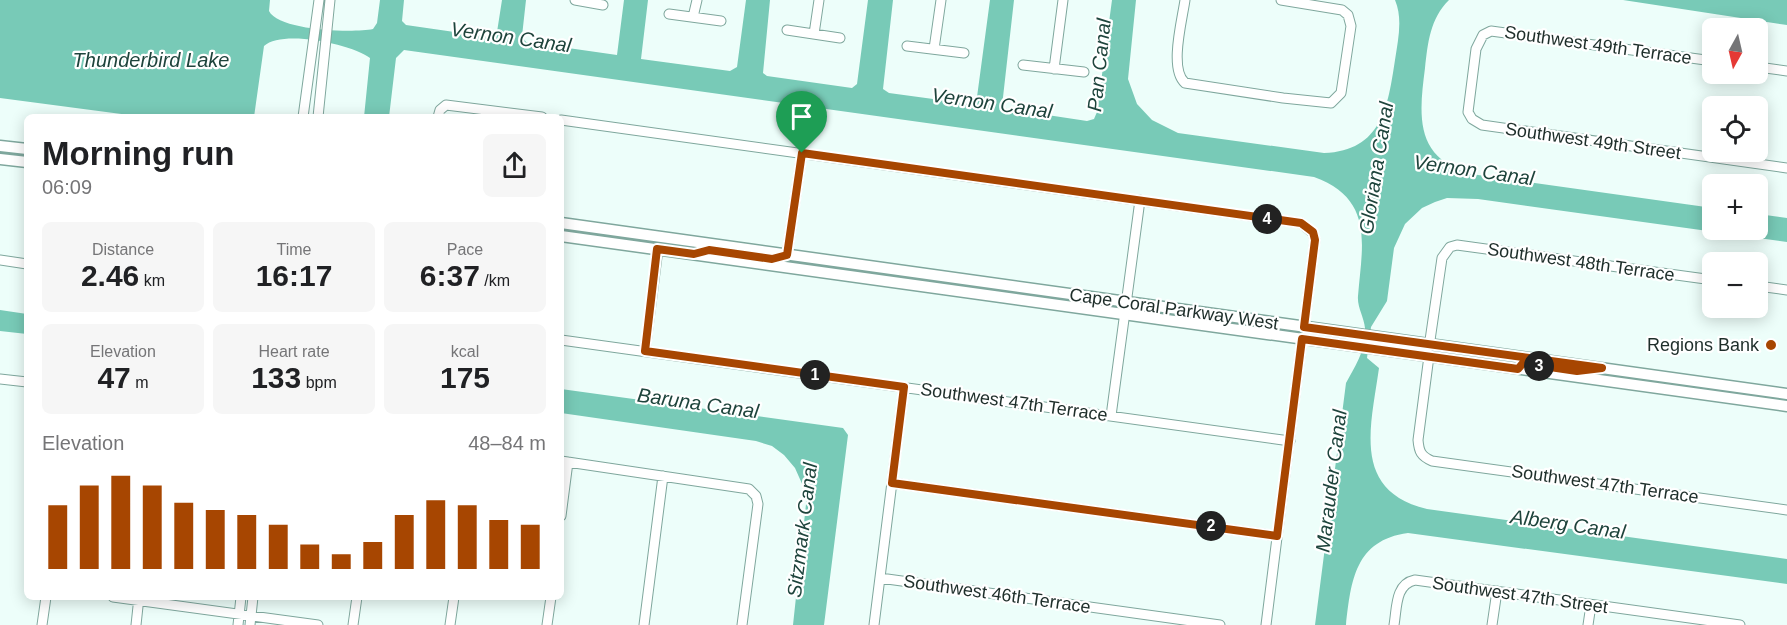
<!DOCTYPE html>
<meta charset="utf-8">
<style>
:root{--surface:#fff;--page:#f6f6f6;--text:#202124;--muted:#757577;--accent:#a74601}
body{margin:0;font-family:Arial,sans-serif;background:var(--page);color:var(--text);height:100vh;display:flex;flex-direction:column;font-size:22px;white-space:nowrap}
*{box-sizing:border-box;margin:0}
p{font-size:20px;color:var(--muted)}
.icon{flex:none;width:33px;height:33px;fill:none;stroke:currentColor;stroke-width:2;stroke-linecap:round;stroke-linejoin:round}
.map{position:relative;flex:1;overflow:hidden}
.side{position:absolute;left:24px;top:114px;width:540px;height:486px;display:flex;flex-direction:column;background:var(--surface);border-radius:9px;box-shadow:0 3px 15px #0003}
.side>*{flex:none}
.needle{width:39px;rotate:188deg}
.controls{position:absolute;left:1702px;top:18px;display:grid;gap:12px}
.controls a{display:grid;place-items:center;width:66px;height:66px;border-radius:9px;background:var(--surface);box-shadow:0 3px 15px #0003;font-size:30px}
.pin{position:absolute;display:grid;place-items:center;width:51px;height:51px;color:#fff;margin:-62px -26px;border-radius:50% 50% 50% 0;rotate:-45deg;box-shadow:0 0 6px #0007}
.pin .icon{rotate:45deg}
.km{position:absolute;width:30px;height:30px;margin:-15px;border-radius:50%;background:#222;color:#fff;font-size:16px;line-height:30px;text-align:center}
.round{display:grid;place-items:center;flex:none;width:63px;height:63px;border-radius:9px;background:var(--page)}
.overview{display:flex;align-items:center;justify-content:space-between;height:102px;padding:0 18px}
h1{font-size:33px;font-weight:700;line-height:45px}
.metrics{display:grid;grid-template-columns:repeat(3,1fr);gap:9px;height:102px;padding:6px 18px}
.metrics div{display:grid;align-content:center;border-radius:9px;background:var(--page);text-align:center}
.metrics b{font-size:30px;font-weight:700}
.metrics small{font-size:16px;font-weight:400}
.metrics p{font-size:16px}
.chart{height:168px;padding:12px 18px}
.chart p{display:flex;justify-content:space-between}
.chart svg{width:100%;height:108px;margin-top:6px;stroke:var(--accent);stroke-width:6}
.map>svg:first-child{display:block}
</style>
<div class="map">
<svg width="1787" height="625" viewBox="0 0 1787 625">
<rect width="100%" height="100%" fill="#edfefa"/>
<path fill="#78cab7" d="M 0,0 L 270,0 L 269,11 C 279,31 353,33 373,29 L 377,23 L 380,0 L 404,0 L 402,21 L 406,25 L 489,37 L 497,32 L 502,0 L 526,0 L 522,36 L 526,42 L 617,55 L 624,0 L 648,0 L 641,59 L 730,71 L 737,67 L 746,0 L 770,0 L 763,73 L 767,76 L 852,88 L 857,84 L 868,0 L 893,0 L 883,89 L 889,93 L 970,104 L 975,102 L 977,97 L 990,0 L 1014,0 L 1002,106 L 1007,109 L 1087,121 L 1094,119 L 1097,112 L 1112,0 L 1136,0 L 1128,79 L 1137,104 L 1152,120 L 1178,133 L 1324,153 C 1382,151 1388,106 1395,60 C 1398,40 1403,19 1395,0 L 1449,0 C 1430,19 1428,42 1425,68 C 1419,115 1414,158 1471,174 L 1713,208 L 1713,230 L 1758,230 L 1758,214 L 1787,218 L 1787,242 L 1478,199 L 1447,198 L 1435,202 L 1422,208 L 1405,224 L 1394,248 L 1387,301 L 1371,327 L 1367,358 L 1379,368 C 1371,426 1351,491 1427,509 L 1787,559 L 1787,584 L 1408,533 C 1355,540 1351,581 1346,625 L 1315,625 L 1346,383 C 1355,366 1367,349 1365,328 C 1364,317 1357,307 1358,296 C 1362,246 1375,199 1314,177 L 404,50 L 396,58 L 389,117 L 364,117 L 370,58 C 352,44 282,29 264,46 L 254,117 L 144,117 L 0,98 Z
M 1623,0 L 1787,0 L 1787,25 Z
M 0,310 L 27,314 L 27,334 L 0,331 Z
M 561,389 L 843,428 L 848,435 L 824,625 L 793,625 L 807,495 L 795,468 L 784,455 L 772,446 L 756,441 L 561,413 Z"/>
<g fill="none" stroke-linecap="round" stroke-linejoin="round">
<defs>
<path id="minor" d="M 575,0 L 603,5
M 1185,0 C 1182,21 1169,69 1185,83 L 1283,98 L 1331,103 L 1341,93 L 1351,26 L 1348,15 L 1342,10 L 1281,0
M 669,14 L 721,21
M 693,17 L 697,0
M 787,30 L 840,38
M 814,34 L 819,0
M 907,46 L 964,53
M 934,49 L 941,0
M 1713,61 L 1491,31 L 1483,35 L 1476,49 L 1468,112 L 1472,119 L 1482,125 L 1787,168
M 1023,65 L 1084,72
M 1758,67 L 1787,71
M 1054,69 L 1063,0
M 303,117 L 319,0
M 318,117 L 330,0
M 438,117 L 440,110 L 446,105 L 542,117
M 561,120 L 1301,223 L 1313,233 L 1315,240 L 1304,327
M 787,255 L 802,153
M 0,260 L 27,264
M 1758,286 L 1787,290
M 561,340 L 1290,441
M 1347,344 C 1373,337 1407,357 1429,347 L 1442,258 L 1450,247 L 1457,245 L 1713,280
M 645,351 L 658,249
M 1429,356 L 1418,440 C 1419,452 1421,456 1432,461 L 1787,510
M 0,379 L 27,382
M 1111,416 L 1140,200
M 561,461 L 749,489 L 756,496 L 758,504 L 742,625
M 892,483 L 1277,536
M 561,516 L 568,462
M 880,578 L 1220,625
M 113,597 L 318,625
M 42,625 L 46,597
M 136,625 L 139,597
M 238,625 L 241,597
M 250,625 L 253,597
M 353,625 L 357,597
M 450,625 L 454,597
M 547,625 L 551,597
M 644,625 L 663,476
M 874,625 L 904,387
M 1266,625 L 1302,339
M 1394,625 C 1397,608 1395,584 1415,580 L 1740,625
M 1492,625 L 1497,591
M 1588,625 L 1591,605"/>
<path id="major" d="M 0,146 L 27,149
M 0,159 L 27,162
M 561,223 L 1787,394
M 561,236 L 1787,406"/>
</defs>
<use href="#minor" stroke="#7fa79d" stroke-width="11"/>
<use href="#major" stroke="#7fa79d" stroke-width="13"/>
<use href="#minor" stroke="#fff" stroke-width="9"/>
<use href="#major" stroke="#fff" stroke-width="10"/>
</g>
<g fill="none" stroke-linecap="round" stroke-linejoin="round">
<defs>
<path id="route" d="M 802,153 L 1301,223 L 1313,232 L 1315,240 L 1304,327 L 1602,368 L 1577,371 L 1523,363 L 1518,369 L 1302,339 L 1277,536 L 892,483 L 904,387 L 645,351 L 657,249 L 694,254 L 709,250 L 772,259 L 787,255 Z"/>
</defs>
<use href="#route" stroke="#fff" stroke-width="12"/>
<use href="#route" stroke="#a74601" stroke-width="8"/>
</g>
<circle fill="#a74601" stroke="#fff" stroke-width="2" cx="1771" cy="345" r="6"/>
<g text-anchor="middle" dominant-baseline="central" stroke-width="4.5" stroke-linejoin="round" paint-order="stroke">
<g font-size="18" fill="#1e2e2a" stroke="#fff">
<text transform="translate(1598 45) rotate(8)">Southwest 49th Terrace</text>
<text transform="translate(1593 141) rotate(8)">Southwest 49th Street</text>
<text transform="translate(1581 262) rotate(8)">Southwest 48th Terrace</text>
<text transform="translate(1174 309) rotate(8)">Cape Coral Parkway West</text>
<text transform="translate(1014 402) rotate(8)">Southwest 47th Terrace</text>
<text transform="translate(1605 484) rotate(8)">Southwest 47th Terrace</text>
<text transform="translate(997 594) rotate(8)">Southwest 46th Terrace</text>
<text transform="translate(1520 595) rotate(8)">Southwest 47th Street</text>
</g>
<g font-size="18" fill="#1e2e2a" stroke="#fff" text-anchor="end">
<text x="1759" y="345">Regions Bank</text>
</g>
<g font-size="20" font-style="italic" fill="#1e443c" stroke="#fff">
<text transform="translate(511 37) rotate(8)">Vernon Canal</text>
<text x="151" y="60">Thunderbird Lake</text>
<text transform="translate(1099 65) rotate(-84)">Pan Canal</text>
<text transform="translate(992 103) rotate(8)">Vernon Canal</text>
<text transform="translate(1376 168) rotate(-81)">Gloriana Canal</text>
<text transform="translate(1474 170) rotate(8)">Vernon Canal</text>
<text transform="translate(698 403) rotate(8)">Baruna Canal</text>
<text transform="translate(1331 481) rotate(-83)">Marauder Canal</text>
<text transform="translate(1568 524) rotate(8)">Alberg Canal</text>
<text transform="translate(802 530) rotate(-83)">Sitzmark Canal</text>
</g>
</g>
</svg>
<div class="controls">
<a><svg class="needle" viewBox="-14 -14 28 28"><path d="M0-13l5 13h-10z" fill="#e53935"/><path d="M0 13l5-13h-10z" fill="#757577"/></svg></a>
<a><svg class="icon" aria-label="locate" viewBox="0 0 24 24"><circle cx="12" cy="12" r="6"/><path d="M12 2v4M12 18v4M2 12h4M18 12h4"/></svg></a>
<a>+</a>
<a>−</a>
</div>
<div class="pin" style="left:802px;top:153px;background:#1e9e55"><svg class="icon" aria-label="arrive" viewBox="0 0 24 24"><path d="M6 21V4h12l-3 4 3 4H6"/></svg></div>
<b class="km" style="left:815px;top:375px">1</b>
<b class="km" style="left:1211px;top:526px">2</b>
<b class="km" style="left:1539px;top:366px">3</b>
<b class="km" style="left:1267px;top:219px">4</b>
<section class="side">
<div class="overview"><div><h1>Morning run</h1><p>06:09</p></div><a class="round"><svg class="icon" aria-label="share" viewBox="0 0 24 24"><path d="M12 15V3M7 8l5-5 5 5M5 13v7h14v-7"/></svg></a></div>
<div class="metrics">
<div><p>Distance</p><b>2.46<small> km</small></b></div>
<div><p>Time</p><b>16:17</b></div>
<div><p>Pace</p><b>6:37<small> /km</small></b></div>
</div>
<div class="metrics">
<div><p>Elevation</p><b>47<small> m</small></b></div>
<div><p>Heart rate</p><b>133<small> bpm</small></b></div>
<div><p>kcal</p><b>175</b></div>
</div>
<div class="chart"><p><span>Elevation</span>48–84 m</p>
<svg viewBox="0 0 160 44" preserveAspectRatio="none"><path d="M5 44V18M15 44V10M25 44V6M35 44V10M45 44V17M55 44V20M65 44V22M75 44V26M85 44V34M95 44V38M105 44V33M115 44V22M125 44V16M135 44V18M145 44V24M155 44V26"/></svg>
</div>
</section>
</div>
